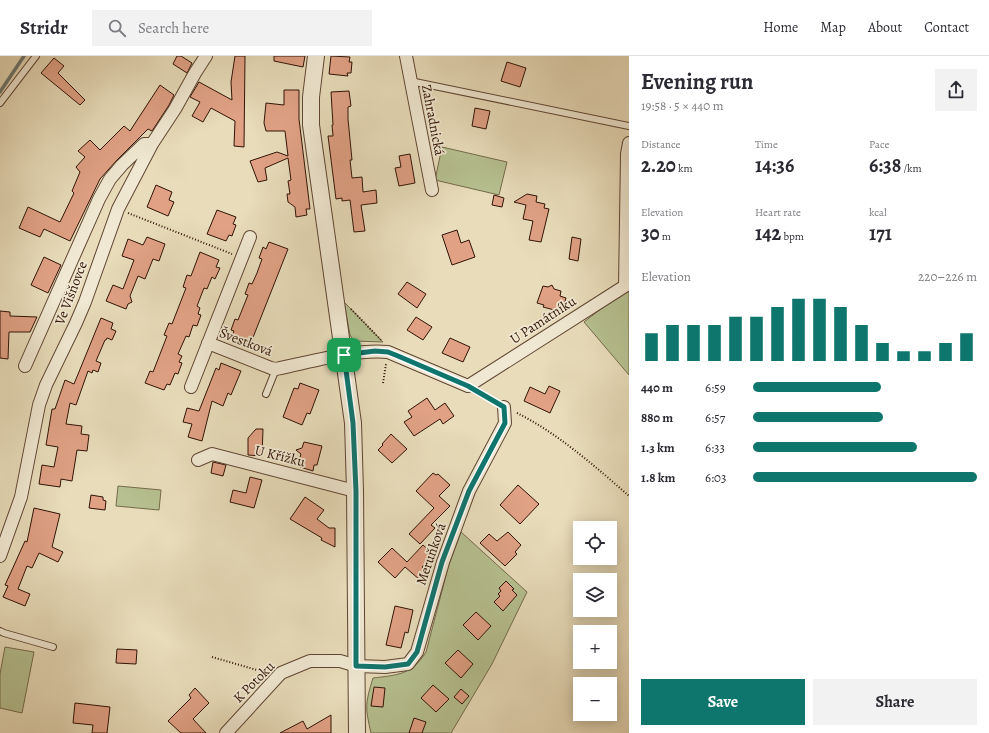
<!DOCTYPE html>
<meta charset="utf-8">
<style>
:root{--surface:#fff;--page:#f2f2f3;--text:#2b2b33;--muted:#7c7c81;--line:#e1e1e2;--accent:#0f766e}
body{margin:0;font-family:Alegreya,serif;background:var(--page);color:var(--text);height:100vh;display:flex;flex-direction:column;font-size:15px;white-space:nowrap}
*{box-sizing:border-box;margin:0}
p{font-size:13px;color:var(--muted)}
.icon{flex:none;width:22px;height:22px;fill:none;stroke:currentColor;stroke-width:2;stroke-linecap:round;stroke-linejoin:round}
.map{position:relative;flex:1;overflow:hidden}
.side{display:flex;flex-direction:column;background:var(--surface);width:360px}
.side>*{flex:none}
.fabs{position:absolute;left:573px;top:465px;display:grid;gap:8px}
.fabs a{display:grid;place-items:center;width:44px;height:44px;border-radius:0px;background:var(--surface);box-shadow:0 2px 10px #0003;font-size:20px}
.pin{position:absolute;display:grid;place-items:center;width:34px;height:34px;color:#fff;margin:-17px;border-radius:8px;box-shadow:0 2px 6px #0006}
.round{display:grid;place-items:center;flex:none;width:42px;height:42px;border-radius:0px;background:var(--page)}
.headline{display:flex;align-items:center;justify-content:space-between;height:68px;padding:0 12px}
h1{font-size:22px;font-weight:700;line-height:30px}
.figures{display:grid;grid-template-columns:repeat(3,1fr);gap:6px;height:68px;padding:4px 12px}
.figures div{display:grid;align-content:center}
.figures b{font-size:20px;font-weight:700}
.figures small{font-size:11px;font-weight:400}
.figures p{font-size:11px}
.chart{height:112px;padding:8px 12px}
.chart p{display:flex;justify-content:space-between}
.chart svg{width:100%;height:72px;margin-top:4px;stroke:var(--accent);stroke-width:6}
.button{display:flex;gap:8px;margin-top:auto;padding:8px 12px}
.button a{flex:1;height:46px;border-radius:0px;background:var(--accent);color:#fff;font-size:16px;font-weight:700;line-height:46px;text-align:center}
.button a+a{background:var(--page);color:var(--text)}
ul{padding:0 12px;list-style:none;font-size:13px}
li{display:grid;grid-template-columns:64px 48px 1fr;align-items:center;height:30px}
li i{height:10px;border-radius:5px;background:var(--accent)}
header{display:flex;align-items:center;gap:24px;box-sizing:border-box;height:56px;padding:0 20px;background:var(--surface);border-bottom:1px solid var(--line)}
header strong{font-size:19px}
nav{display:flex;gap:22px;margin-inline-start:auto;font-size:14px}
.search{width:280px;height:36px;background:var(--page);display:flex;align-items:center;gap:10px;box-sizing:border-box;padding:0 14px;border-radius:0px;color:var(--muted);font-size:15px}
main{display:flex;flex:1;min-height:0}
.map>svg:first-child{display:block}
</style>
<header>
<strong>Stridr</strong>
<div class="search"><svg class="icon" aria-label="search" viewBox="0 0 24 24"><circle cx="10" cy="10" r="6"/><path d="M15 15l6 6"/></svg>Search here</div>
<nav><a>Home</a><a>Map</a><a>About</a><a>Contact</a></nav>
</header>
<main>
<div class="map">
<svg width="629" height="677" viewBox="0 0 629 677">
<rect width="100%" height="100%" fill="#e8dcba"/>
<filter id="stains"><feTurbulence type="fractalNoise" baseFrequency=".005" numOctaves="4"/><feColorMatrix values="0 0 0 0 .2 0 0 0 0 .09 0 0 0 0 .02 0 0 0 .5 -.17"/></filter>
<radialGradient id="worn" r=".72"><stop offset=".6" stop-color="#630" stop-opacity="0"/><stop offset="1" stop-color="#630" stop-opacity=".3"/></radialGradient>
<path fill="#b6c090" stroke="#746a4a" d="M 442,91 L 507,106 L 499,139 L 435,124 Z
M 629,230 L 629,319 L 584,266 L 629,231 Z
M 344,246 L 383,286 L 354,285 L 350,279 Z
M 118,430 L 161,434 L 159,454 L 116,450 Z
M 461,476 L 527,536 L 492,608 L 451,677 L 371,677 C 365,651 365,648 373,622 C 397,619 412,619 426,596 L 449,508 Z
M 5,591 L 34,596 L 22,657 L 0,652 L 0,618 Z"/>
<g fill="none" stroke-linecap="round" stroke-linejoin="round">
<path stroke="#6f776f" stroke-width="3.5" d="M 0,36 L 24,0"/>
</g>
<path fill="#e0a185" stroke="#311305" d="M 177,0 L 181,0 L 192,7 L 187,17 L 173,8 Z
M 235,0 L 245,0 L 244,91 L 234,90 L 235,65 L 211,52 L 203,66 L 192,60 L 200,46 L 190,41 L 199,26 L 232,44 L 231,26 Z
M 274,0 L 305,0 L 303,11 L 274,5 Z
M 331,0 L 350,1 L 349,6 L 352,6 L 351,17 L 347,17 L 348,20 L 329,18 Z
M 54,2 L 64,10 L 58,17 L 85,44 L 80,49 L 41,17 Z
M 507,6 L 526,12 L 520,31 L 501,25 Z
M 160,29 L 174,39 L 169,49 L 152,75 L 148,73 L 117,104 L 100,123 L 70,185 L 44,173 L 40,181 L 19,172 L 28,151 L 60,166 L 74,137 L 72,135 L 80,116 L 76,111 L 85,101 L 78,95 L 90,84 L 100,94 L 124,70 L 130,75 Z
M 284,34 L 299,34 L 299,63 L 310,153 L 306,153 L 307,159 L 296,161 L 295,151 L 288,146 L 287,138 L 290,138 L 288,125 L 291,124 L 288,102 L 265,112 L 267,124 L 258,126 L 250,105 L 277,96 L 288,100 L 285,75 L 266,75 L 264,67 L 266,47 L 284,49 Z
M 349,35 L 351,50 L 348,51 L 348,63 L 352,104 L 350,104 L 352,122 L 362,121 L 363,136 L 376,134 L 377,147 L 361,149 L 365,175 L 354,176 L 350,144 L 342,145 L 342,142 L 336,143 L 328,80 L 333,80 L 332,69 L 333,69 L 331,36 Z
M 475,52 L 490,55 L 486,73 L 472,70 Z
M 410,98 L 415,127 L 399,130 L 395,112 L 401,111 L 399,100 Z
M 156,129 L 172,136 L 169,144 L 174,146 L 168,160 L 147,151 Z
M 527,138 L 537,140 L 536,146 L 545,148 L 544,152 L 549,153 L 541,186 L 529,184 L 533,165 L 523,163 L 526,149 L 514,146 Z
M 494,139 L 504,142 L 502,151 L 492,149 Z
M 217,154 L 236,161 L 233,168 L 236,169 L 232,180 L 229,179 L 226,185 L 207,178 Z
M 457,174 L 461,187 L 469,184 L 475,201 L 452,209 L 442,179 Z
M 147,181 L 165,188 L 159,205 L 153,203 L 145,223 L 138,220 L 130,240 L 132,246 L 128,248 L 126,253 L 106,245 L 113,229 L 123,233 L 134,204 L 122,200 L 128,183 L 143,189 Z
M 572,181 L 581,183 L 578,205 L 569,203 Z
M 269,186 L 288,193 L 250,289 L 231,282 L 234,275 L 231,274 L 235,263 L 238,264 L 248,239 L 245,238 L 249,227 L 252,228 L 257,217 L 262,203 L 259,202 L 263,191 L 266,193 Z
M 200,196 L 219,204 L 216,211 L 220,212 L 215,223 L 212,221 L 207,233 L 204,232 L 197,250 L 200,252 L 198,258 L 201,259 L 197,270 L 193,269 L 189,281 L 186,280 L 178,298 L 182,300 L 179,306 L 182,307 L 178,318 L 175,317 L 170,329 L 167,328 L 164,334 L 145,327 L 150,315 L 153,316 L 167,280 L 164,279 L 169,267 L 172,268 L 186,232 L 183,231 L 187,219 L 191,220 Z
M 44,201 L 61,209 L 48,237 L 31,229 Z
M 407,226 L 426,238 L 417,252 L 398,238 Z
M 552,229 L 554,233 L 561,235 L 560,240 L 566,242 L 562,256 L 543,251 L 544,249 L 537,247 L 543,230 L 548,231 Z
M 0,255 L 10,256 L 10,260 L 37,261 L 30,276 L 9,276 L 8,303 L 0,302 Z
M 416,261 L 432,271 L 423,284 L 407,274 Z
M 101,262 L 113,267 L 111,273 L 116,275 L 112,284 L 107,282 L 106,284 L 105,284 L 96,305 L 101,307 L 98,316 L 93,314 L 92,317 L 88,315 L 76,349 L 70,347 L 66,368 L 82,370 L 81,378 L 89,379 L 87,395 L 77,394 L 72,425 L 61,423 L 60,431 L 39,428 L 42,409 L 54,411 L 58,391 L 46,389 L 52,353 L 55,353 L 65,324 L 74,328 Z
M 450,282 L 470,291 L 463,306 L 442,297 Z
M 221,307 L 241,315 L 231,339 L 228,337 L 223,350 L 212,345 L 202,385 L 188,381 L 192,368 L 183,366 L 187,352 L 199,355 L 216,312 L 219,314 Z
M 300,327 L 319,334 L 310,358 L 307,357 L 302,369 L 283,361 L 294,332 L 298,333 Z
M 549,330 L 560,335 L 550,357 L 524,345 L 530,331 L 545,338 Z
M 427,342 L 435,354 L 445,347 L 454,360 L 443,368 L 440,363 L 414,380 L 404,366 L 412,361 L 408,355 Z
M 256,373 L 263,373 L 262,400 L 248,399 L 248,382 Z
M 391,378 L 407,393 L 392,407 L 378,394 L 383,389 L 382,388 Z
M 304,386 L 322,390 L 317,409 L 314,409 L 313,415 L 300,411 L 302,406 L 299,405 L 301,398 L 296,394 L 302,392 Z
M 213,406 L 226,409 L 223,420 L 211,417 Z
M 433,417 L 436,419 L 438,418 L 450,429 L 439,440 L 450,450 L 431,469 L 435,472 L 420,488 L 409,478 L 434,452 L 416,435 Z
M 250,421 L 262,424 L 254,452 L 230,446 L 233,434 L 246,437 Z
M 518,429 L 539,448 L 520,468 L 500,449 Z
M 91,439 L 103,441 L 103,444 L 106,445 L 105,454 L 89,452 Z
M 305,441 L 324,454 L 317,463 L 329,472 L 335,472 L 335,491 L 321,484 L 322,482 L 290,463 Z
M 34,452 L 60,458 L 52,491 L 63,496 L 58,506 L 39,497 L 32,512 L 27,510 L 18,533 L 30,538 L 25,550 L 3,541 L 8,530 L 5,529 L 11,516 L 25,485 L 27,486 Z
M 508,476 L 521,489 L 515,496 L 517,498 L 505,510 L 480,487 L 489,478 L 497,485 Z
M 423,489 L 434,499 L 422,511 L 427,516 L 420,524 L 405,511 L 395,522 L 378,506 L 392,492 L 407,506 Z
M 506,525 L 514,533 L 512,534 L 517,539 L 503,555 L 494,546 L 500,540 L 498,538 L 501,535 L 499,532 Z
M 395,550 L 413,554 L 408,577 L 405,576 L 401,592 L 386,589 Z
M 476,556 L 491,570 L 478,584 L 463,569 Z
M 117,593 L 137,594 L 136,608 L 116,607 Z
M 458,594 L 473,608 L 461,622 L 445,607 Z
M 433,629 L 449,643 L 436,656 L 421,642 Z
M 374,631 L 385,632 L 383,651 L 371,650 Z
M 195,632 L 209,647 L 193,663 L 206,677 L 181,677 L 168,665 L 191,642 L 189,639 Z
M 461,633 L 469,640 L 462,648 L 454,641 Z
M 75,647 L 110,651 L 107,677 L 92,677 L 93,669 L 73,667 Z
M 331,659 L 331,677 L 280,677 L 303,665 L 307,673 Z
M 414,662 L 426,666 L 422,677 L 409,677 Z"/>
<g fill="none" stroke-linecap="round" stroke-linejoin="round">
<defs>
<path id="service" d="M 410,25 L 629,70
M 0,47 L 36,0
M 266,338 L 276,313
M 0,575 L 4,577 L 53,591"/>
<path id="minor" d="M 406,0 L 432,134
M 208,287 L 271,312 L 276,313 C 311,306 353,293 388,296 L 468,330 L 625,230 L 627,98 L 629,87
M 25,310 L 99,143 L 110,123 L 122,109 L 144,88 L 152,88
M 191,331 L 250,181
M 198,404 L 212,398 L 355,435
M 0,500 L 21,441 L 39,349 L 46,329 L 76,267 L 85,246 L 118,153 L 152,88 L 175,53 L 195,17 L 206,0
M 226,677 L 281,617 L 310,605 L 340,605 L 357,610 L 385,611 L 408,608 L 417,596 L 443,506 L 469,435 L 505,367 L 504,351"/>
<path id="tertiary" d="M 316,0 L 311,41 L 311,69 L 353,367 L 355,435 L 357,677"/>
</defs>
<use href="#service" stroke="#5f4532" stroke-width="8"/>
<use href="#minor" stroke="#5f4532" stroke-width="14"/>
<use href="#tertiary" stroke="#5f4532" stroke-width="18"/>
<path stroke="#311305" stroke-width="2" stroke-dasharray="1 2" stroke-linecap="butt" d="M 128,157 L 232,198
M 351,253 L 381,284
M 383,327 L 386,308
M 480,337 L 495,346
M 517,357 C 556,376 596,411 629,440
M 212,601 L 257,614 L 266,615"/>
<use href="#service" stroke="#f0e8d2" stroke-width="6"/>
<use href="#minor" stroke="#f0e8d2" stroke-width="12"/>
<use href="#tertiary" stroke="#f0e8d2" stroke-width="16"/>
</g>
<g fill="none" stroke-linecap="round" stroke-linejoin="round">
<defs>
<path id="route" d="M 375,295 L 388,296 L 398,300 L 468,330 L 504,351 L 505,367 L 469,435 L 442,506 L 417,596 L 408,608 L 385,611 L 356,610 L 356,435 L 353,367 L 344,299 Z"/>
</defs>
<use href="#route" stroke="#fff" stroke-width="8"/>
<use href="#route" stroke="#0f766e" stroke-width="5"/>
</g>
<g text-anchor="middle" dominant-baseline="central" stroke-width="3.5" stroke-linejoin="round" paint-order="stroke">
<g font-size="14" fill="#311305" stroke="#f0e8d2">
<text transform="translate(433 64) rotate(79)">Zahradnická</text>
<text transform="translate(71 237) rotate(-69)">Ve Višňovce</text>
<text transform="translate(543 264) rotate(-33)">U Památníku</text>
<text transform="translate(246 286) rotate(21)">Švestková</text>
<text transform="translate(280 400) rotate(14)">U Křížku</text>
<text transform="translate(431 498) rotate(-71)">Meruňková</text>
<text transform="translate(254 626) rotate(-45)">K Potoku</text>
</g>
</g>
<rect width="100%" height="100%" filter="url(#stains)"/>
<rect width="100%" height="100%" fill="url(#worn)"/>
</svg>
<div class="fabs">
<a><svg class="icon" aria-label="locate" viewBox="0 0 24 24"><circle cx="12" cy="12" r="6"/><path d="M12 2v4M12 18v4M2 12h4M18 12h4"/></svg></a>
<a><svg class="icon" aria-label="layers" viewBox="0 0 24 24"><path d="M12 4l9 5-9 5-9-5zM3 14l9 5 9-5"/></svg></a>
<a>+</a>
<a>−</a>
</div>
<div class="pin" style="left:344px;top:299px;background:#1e9e55"><svg class="icon" aria-label="arrive" viewBox="0 0 24 24"><path d="M6 21V4h12l-3 4 3 4H6"/></svg></div>
</div>
<section class="side">
<div class="headline"><div><h1>Evening run</h1><p>19:58 · 5 × 440 m</p></div><a class="round"><svg class="icon" aria-label="share" viewBox="0 0 24 24"><path d="M12 15V3M7 8l5-5 5 5M5 13v7h14v-7"/></svg></a></div>
<div class="figures">
<div><p>Distance</p><b>2.20<small> km</small></b></div>
<div><p>Time</p><b>14:36</b></div>
<div><p>Pace</p><b>6:38<small> /km</small></b></div>
</div>
<div class="figures">
<div><p>Elevation</p><b>30<small> m</small></b></div>
<div><p>Heart rate</p><b>142<small> bpm</small></b></div>
<div><p>kcal</p><b>171</b></div>
</div>
<div class="chart"><p><span>Elevation</span>220–226 m</p>
<svg viewBox="0 0 160 44" preserveAspectRatio="none"><path d="M5 44V27M15 44V22M25 44V22M35 44V22M45 44V17M55 44V17M65 44V11M75 44V6M85 44V6M95 44V11M105 44V22M115 44V33M125 44V38M135 44V38M145 44V33M155 44V27"/></svg>
</div>
<ul>
<li><b>440 m</b>6:59<i style="width:57%"></i></li>
<li><b>880 m</b>6:57<i style="width:58%"></i></li>
<li><b>1.3 km</b>6:33<i style="width:73%"></i></li>
<li><b>1.8 km</b>6:03<i style="width:100%"></i></li>
</ul>
<div class="button"><a>Save</a><a>Share</a></div>
</section>
</main>
